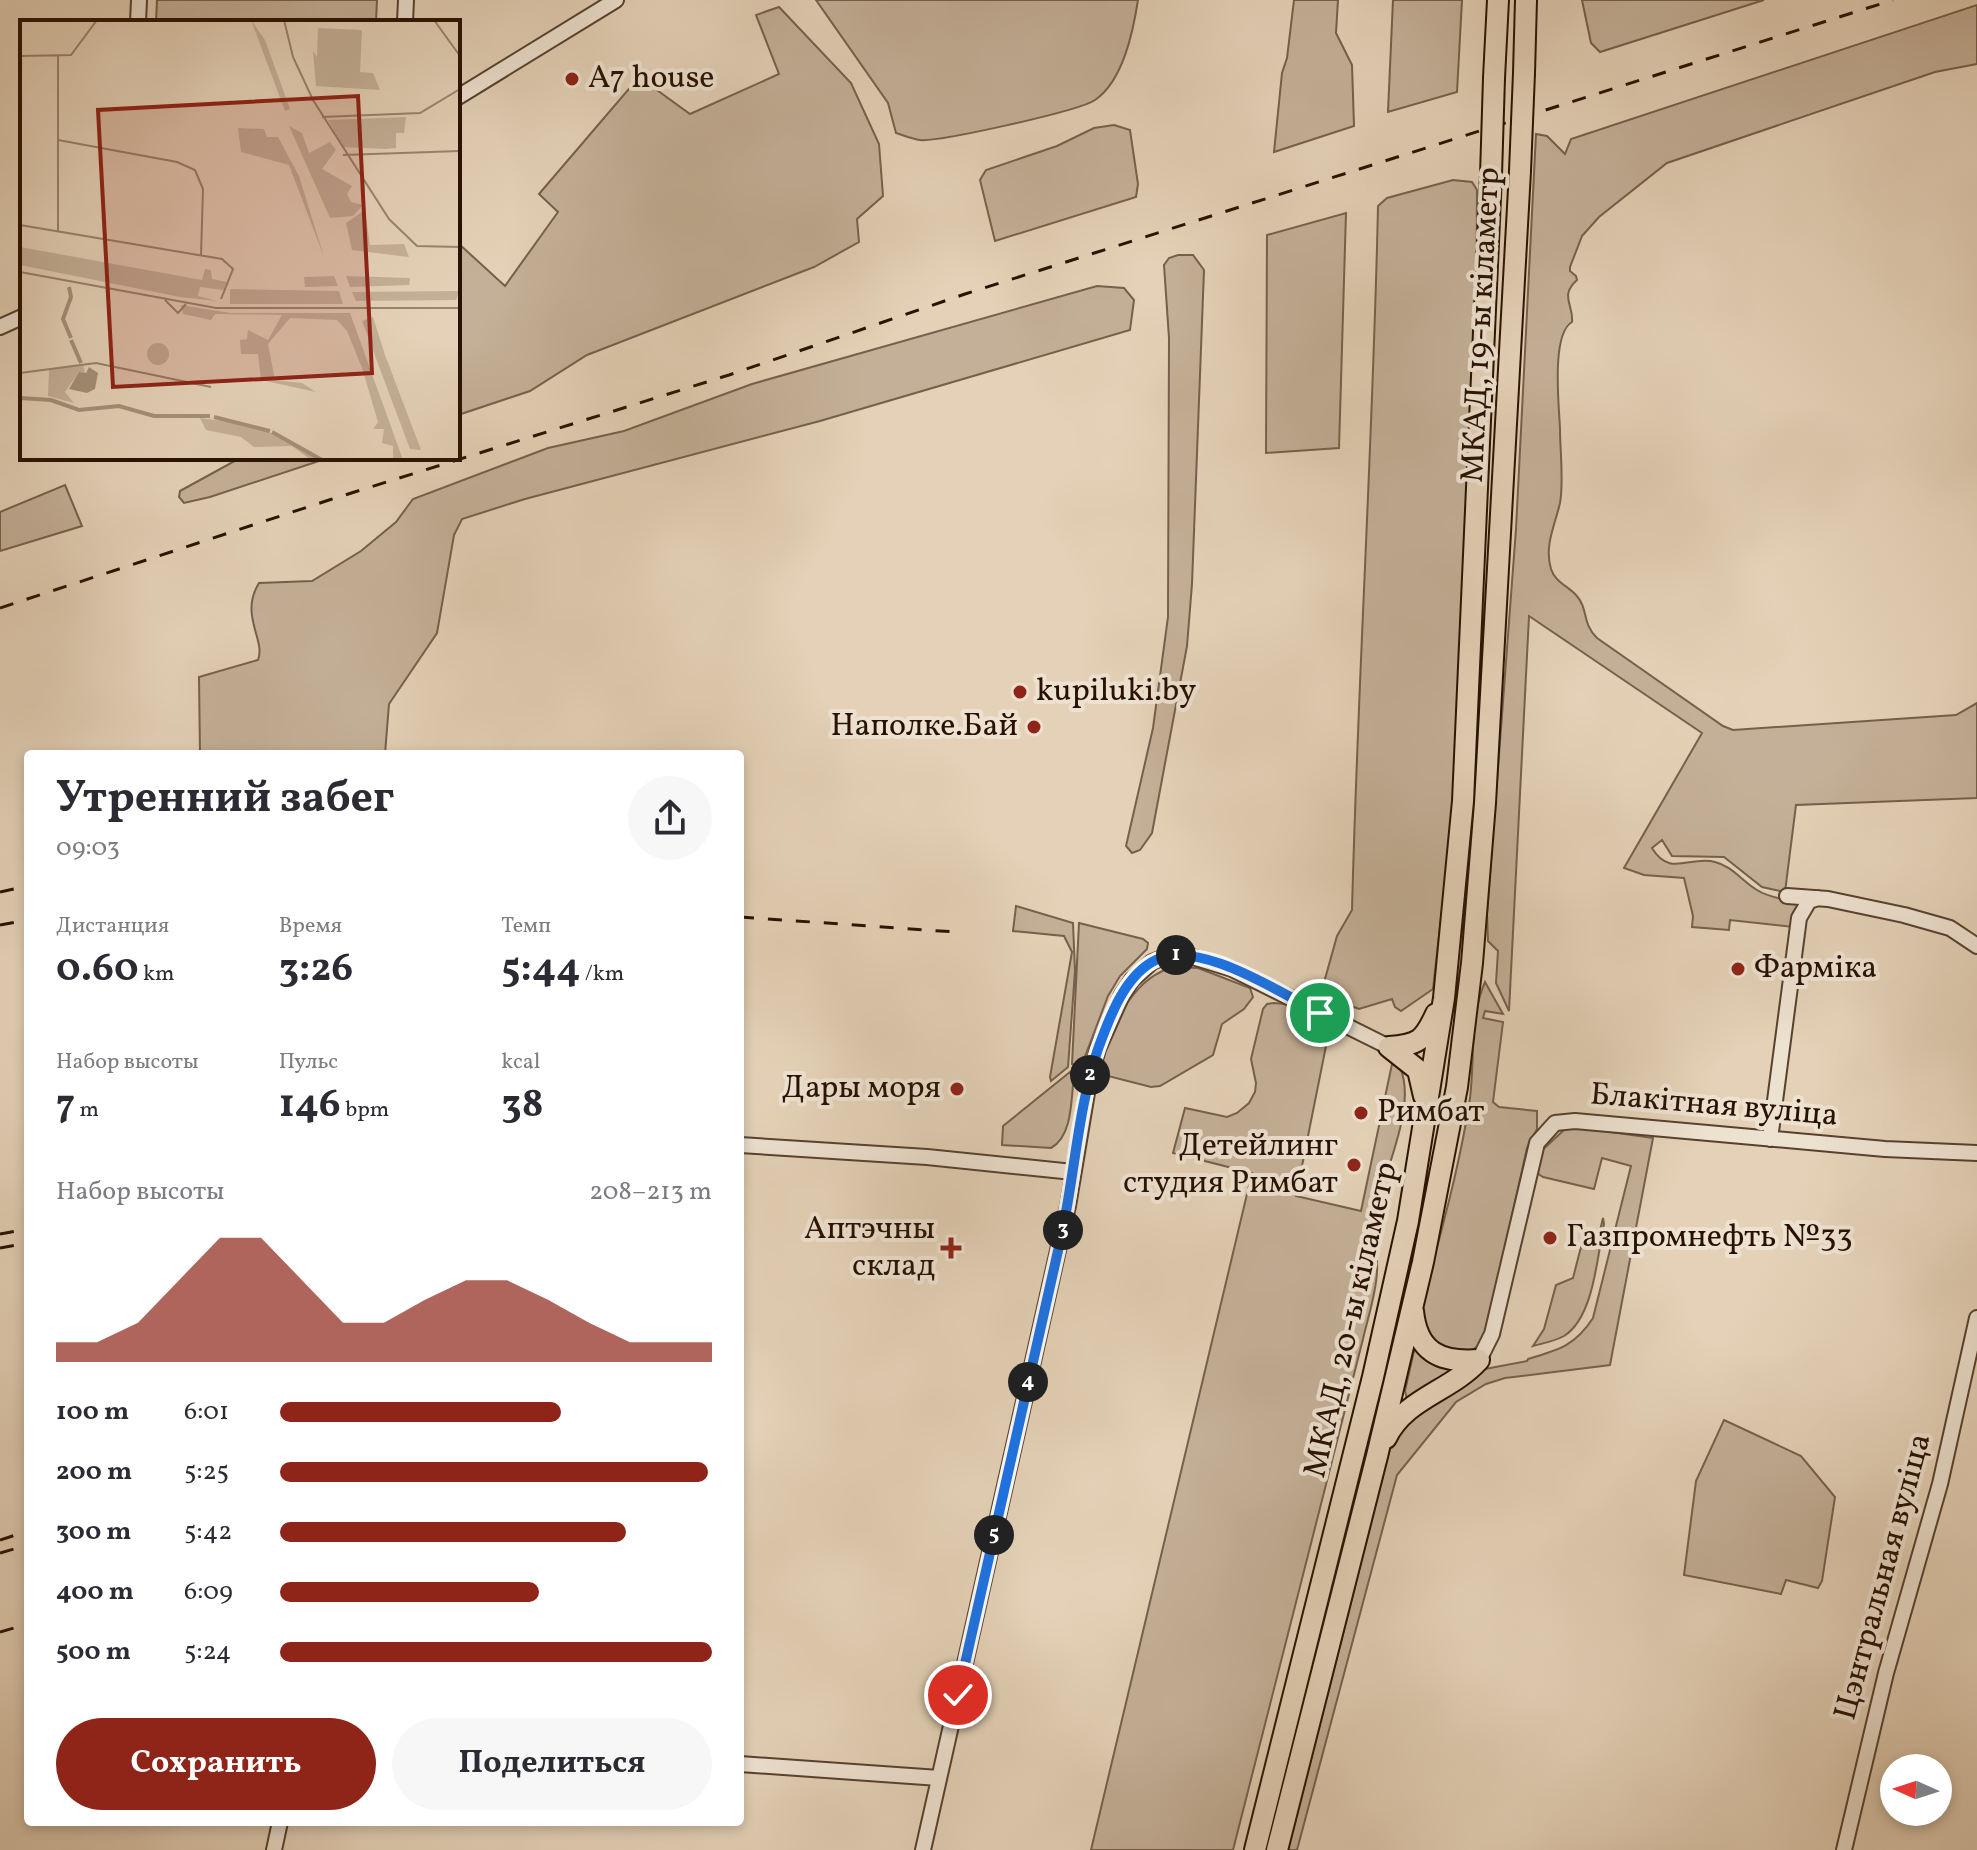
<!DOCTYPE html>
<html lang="ru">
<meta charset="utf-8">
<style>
:root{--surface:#fff;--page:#f7f7f7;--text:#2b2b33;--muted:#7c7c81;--accent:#8f2418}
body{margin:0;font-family:Vollkorn,serif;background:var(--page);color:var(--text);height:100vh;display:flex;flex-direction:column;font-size:30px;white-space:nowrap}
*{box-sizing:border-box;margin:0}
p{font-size:26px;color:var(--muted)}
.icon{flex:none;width:44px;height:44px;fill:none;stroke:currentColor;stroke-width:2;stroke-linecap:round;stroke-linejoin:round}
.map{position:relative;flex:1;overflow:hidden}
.drawer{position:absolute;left:24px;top:750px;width:720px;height:1076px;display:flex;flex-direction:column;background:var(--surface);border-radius:8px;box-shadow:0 4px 12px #0003}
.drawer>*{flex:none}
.needle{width:52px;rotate:273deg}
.buttons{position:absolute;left:1880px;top:1754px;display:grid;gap:16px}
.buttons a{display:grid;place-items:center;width:72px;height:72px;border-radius:50%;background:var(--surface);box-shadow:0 4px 12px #0003;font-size:40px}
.pin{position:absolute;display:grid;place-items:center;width:68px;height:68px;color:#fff;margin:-34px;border:4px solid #fff;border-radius:50%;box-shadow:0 2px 8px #0007}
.km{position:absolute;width:40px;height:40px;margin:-20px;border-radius:50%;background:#222;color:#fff;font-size:22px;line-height:40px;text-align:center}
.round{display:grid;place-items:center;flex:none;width:84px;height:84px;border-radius:42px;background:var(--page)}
.headline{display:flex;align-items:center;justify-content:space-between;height:136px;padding:0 32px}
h1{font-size:44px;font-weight:700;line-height:60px}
.stats{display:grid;grid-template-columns:repeat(3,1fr);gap:12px;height:136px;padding:8px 32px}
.stats div{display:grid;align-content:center}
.stats b{font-size:40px;font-weight:700}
.stats small{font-size:22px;font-weight:400}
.stats p{font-size:22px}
.chart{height:224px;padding:16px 32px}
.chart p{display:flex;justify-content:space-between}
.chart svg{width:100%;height:144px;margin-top:8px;fill:var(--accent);opacity:.7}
.button{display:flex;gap:16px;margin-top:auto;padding:16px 32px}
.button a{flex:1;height:92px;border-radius:48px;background:var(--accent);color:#fff;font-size:32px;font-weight:700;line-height:92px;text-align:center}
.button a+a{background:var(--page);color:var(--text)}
ul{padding:0 32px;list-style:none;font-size:26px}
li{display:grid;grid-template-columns:128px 96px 1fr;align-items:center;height:60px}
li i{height:20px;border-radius:10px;background:var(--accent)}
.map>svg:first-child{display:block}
</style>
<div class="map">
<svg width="1977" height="1850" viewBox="0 0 1977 1850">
<rect width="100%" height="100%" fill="#e4d1b7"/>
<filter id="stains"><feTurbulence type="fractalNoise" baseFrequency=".0025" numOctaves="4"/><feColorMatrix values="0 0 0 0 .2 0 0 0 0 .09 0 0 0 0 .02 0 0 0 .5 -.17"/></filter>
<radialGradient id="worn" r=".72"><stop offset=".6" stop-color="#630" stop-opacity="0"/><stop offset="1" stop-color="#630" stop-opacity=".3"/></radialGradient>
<path fill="#c4b098" stroke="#76604c" stroke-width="2" d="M 157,0 L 377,0 L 376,22 L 156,22 Z
M 816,0 L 1138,0 C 1133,32 1123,81 1095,100 C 1079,111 939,142 920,140 C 912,139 903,135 896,133 L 888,103 Z
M 1294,0 L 1338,0 L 1336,33 L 1352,65 L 1354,126 L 1274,152 L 1282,73 L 1287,58 Z
M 1393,0 L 1462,0 L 1457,92 L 1388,112 Z
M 1582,0 L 1764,0 L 1600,52 L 1591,43 Z
M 1977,5 L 1977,64 L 1935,72 L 1667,163 L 1599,217 L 1582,236 L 1570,267 L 1570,271 L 1576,276 L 1577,280 C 1559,296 1574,305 1572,322 C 1551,334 1559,405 1560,429 C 1560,452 1564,480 1560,503 C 1555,525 1544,546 1551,569 C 1555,582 1568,586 1576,595 C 1589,609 1581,622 1597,638 L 1723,726 L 1733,730 L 1956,715 L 1977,703 L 1977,798 L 1796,805 L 1785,892 L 1762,887 L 1724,857 L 1672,856 L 1662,840 L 1652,848 C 1670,878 1690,855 1715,862 C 1732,866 1742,881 1757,890 C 1769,898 1785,899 1799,903 L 1793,927 L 1730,920 L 1729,930 L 1692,927 L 1693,916 L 1684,878 L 1644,875 L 1624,868 L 1702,733 L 1529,616 L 1509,1011 L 1496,983 L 1498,951 L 1488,941 L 1487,914 L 1516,529 L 1536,134 L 1547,136 L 1565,154 L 1571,139 Z
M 779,7 L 851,83 L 879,144 L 883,196 L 857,219 L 859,242 L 814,267 L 587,355 L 530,391 L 458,415 L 458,243 L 505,286 L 558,212 L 539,194 L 639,77 L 690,114 L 779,74 L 756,15 Z
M 1114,125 L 1130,130 L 1138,184 L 1136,197 L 995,241 L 980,180 L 986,170 L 1057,146 L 1094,128 Z
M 1453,180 L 1472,182 L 1477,190 L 1476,352 L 1456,783 L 1433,989 L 1401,1011 L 1395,1007 L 1392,999 L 1359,1009 L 1335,1000 L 1325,979 L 1337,936 L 1352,910 C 1358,675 1373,441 1378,206 L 1387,198 Z
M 1346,213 L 1339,448 L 1266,453 L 1267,235 Z
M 1178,255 L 1193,255 L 1204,270 L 1192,584 L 1187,646 L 1152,833 L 1140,850 L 1132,853 L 1126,846 L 1153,728 L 1168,617 L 1169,338 L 1164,265 L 1169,258 Z
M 1097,286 L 1124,288 L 1134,300 L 1130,330 L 820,421 L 525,499 L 462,519 L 454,535 L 437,633 L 389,704 L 385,754 L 200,754 L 199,677 L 258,660 C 266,640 239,615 259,583 L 312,581 L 361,551 L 396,522 L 413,499 L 548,448 L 624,431 L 752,384 Z
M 240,458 L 328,458 L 210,497 L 184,503 L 179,497 L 180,491 Z
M 65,485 L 82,526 L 0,551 L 0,512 Z
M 1016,906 L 1073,923 L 1075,971 L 1068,1067 L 1051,1081 L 1050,1077 L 1072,952 L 1064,936 L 1013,931 Z
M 1079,923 L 1143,939 L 1148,943 L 1147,949 L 1120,976 L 1108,996 L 1081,1067 L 1072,1064 Z
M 1174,967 L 1198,968 L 1250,988 L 1253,997 L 1244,1009 L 1222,1024 L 1213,1055 L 1160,1086 L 1151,1087 L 1104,1075 L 1100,1061 C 1116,1023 1131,978 1174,967 Z
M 1485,982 L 1503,1014 L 1485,1011 L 1483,1018 L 1503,1022 L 1493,1102 L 1499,1107 L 1537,1111 L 1537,1129 L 1527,1148 L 1487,1328 L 1482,1342 L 1472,1351 L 1440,1351 L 1418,1322 C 1436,1248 1459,1173 1470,1098 C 1475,1059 1469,1019 1485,982 Z
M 1274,1003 L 1285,1004 L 1329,1031 L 1296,1196 L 1361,1211 L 1392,1064 L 1400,1067 C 1418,1110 1381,1173 1376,1217 C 1374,1236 1378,1253 1377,1272 C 1376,1294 1368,1317 1363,1339 L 1233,1850 L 1091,1850 L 1252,1173 L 1173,1153 L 1185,1108 L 1227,1117 L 1237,1113 L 1249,1103 L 1255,1092 L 1256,1083 L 1251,1059 L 1263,1009 L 1267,1004 Z
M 1070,1072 L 1074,1075 C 1071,1098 1073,1136 1051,1148 L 1002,1145 L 1003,1126 Z
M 1575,1127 L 1653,1138 L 1610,1365 L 1505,1378 L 1486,1384 L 1456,1402 L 1397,1475 L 1297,1850 L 1288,1850 L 1394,1433 L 1468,1377 L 1485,1369 L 1527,1361 L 1528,1359 C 1558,1350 1575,1346 1593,1318 L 1631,1166 L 1602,1158 L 1594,1189 L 1543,1177 L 1537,1173 L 1538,1154 L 1564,1130 Z
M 1603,1218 L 1604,1224 C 1597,1257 1594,1317 1564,1336 C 1555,1341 1544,1343 1533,1346 L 1544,1329 L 1556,1285 L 1573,1278 L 1583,1239 L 1586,1236 L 1598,1239 Z
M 1416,1342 L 1466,1367 L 1407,1399 L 1405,1391 Z
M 1724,1420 L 1801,1456 L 1835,1497 L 1822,1581 L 1818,1588 L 1786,1580 L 1781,1594 L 1684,1575 L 1696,1481 Z"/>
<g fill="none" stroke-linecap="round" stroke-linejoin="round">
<defs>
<path id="minor" d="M 138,22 L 139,0
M 405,22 L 406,0
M 458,97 L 616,0
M 0,327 L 22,317
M 1787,896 L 1828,899 L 1904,915 L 1950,928 L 1977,946
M 1770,1139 L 1799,918 L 1809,901 L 1818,898
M 740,1145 L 927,1157 L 1073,1172
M 1479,1360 L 1492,1334 L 1537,1143 L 1555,1123 L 1575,1121 L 1885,1149 L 1977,1153
M 740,1764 L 939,1778
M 274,1850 L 280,1822
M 923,1850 L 1068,1206 L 1089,1081 L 1098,1049 L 1122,995 L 1132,980 L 1152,962 L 1167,956 L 1186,955 L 1232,969 L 1389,1047
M 1844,1850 L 1886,1673 L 1940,1484 L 1977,1318"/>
<path id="highway" d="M 1524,73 L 1526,0
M 1494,78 L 1498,0
M 1389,1047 L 1418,1070 L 1424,1096
M 1389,1047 C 1419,1045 1424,1040 1436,1014
M 1413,1311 C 1417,1352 1440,1363 1479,1360
M 1386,1438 C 1405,1398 1450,1392 1479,1360
M 1255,1850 L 1373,1377 L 1408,1221 L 1444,998 L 1463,801 L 1491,175
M 1277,1850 L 1377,1456 L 1423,1262 L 1457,1087 L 1472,963 L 1485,803 L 1520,171"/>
</defs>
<use href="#minor" stroke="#57412e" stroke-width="18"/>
<use href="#highway" stroke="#281101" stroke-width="24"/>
<use href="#minor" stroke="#ede1d0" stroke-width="14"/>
<use href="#highway" stroke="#e4d1b7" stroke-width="20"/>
<path stroke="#281101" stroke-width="3" stroke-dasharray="14 14" stroke-linecap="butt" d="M 0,608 L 329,500 L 729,375 L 965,294 L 1893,0
M 0,892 L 28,886
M 740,917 L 955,932
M 0,925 L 28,920
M 0,1234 L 28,1229
M 0,1248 L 28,1243
M 0,1540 L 28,1531
M 0,1553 L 28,1545
M 0,1632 L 28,1624"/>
<defs>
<path id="highway-bridge" d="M 1520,171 L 1524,73
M 1491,175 L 1494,78"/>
</defs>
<use href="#highway-bridge" stroke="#281101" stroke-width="24" stroke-linecap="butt"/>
<use href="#highway-bridge" stroke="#e4d1b7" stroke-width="20"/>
</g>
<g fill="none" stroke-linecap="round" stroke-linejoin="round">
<defs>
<path id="route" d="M 958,1695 C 992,1541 1028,1387 1062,1233 C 1075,1172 1078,1108 1098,1049 C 1109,1019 1123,979 1152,962 C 1196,936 1280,993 1320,1013"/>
</defs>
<use href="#route" stroke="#fff" stroke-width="16"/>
<use href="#route" stroke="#1a73e8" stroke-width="10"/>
</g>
<g fill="#8f2418" stroke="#ede1d0" stroke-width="3">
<circle cx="572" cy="79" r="8"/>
<circle cx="1020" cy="692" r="8"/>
<circle cx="1034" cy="727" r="8"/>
<circle cx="1738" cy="969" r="8"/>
<circle cx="957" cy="1089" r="8"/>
<circle cx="1361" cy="1113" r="8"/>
<circle cx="1354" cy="1165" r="8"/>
<circle cx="1550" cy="1238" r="8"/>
<path d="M947 1236h8v8h8v8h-8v8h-8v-8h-8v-8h8z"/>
</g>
<g text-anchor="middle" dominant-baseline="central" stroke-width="8" stroke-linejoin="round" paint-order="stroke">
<g font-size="32" fill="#281101" stroke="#ede1d0" text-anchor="start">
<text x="588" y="79">A7 house</text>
<text x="1036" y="692">kupiluki.by</text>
<text x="1018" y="727" text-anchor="end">Наполке.Бай</text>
<text x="1754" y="969">Фарміка</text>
<text x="941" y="1089" text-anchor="end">Дары моря</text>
<text x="1377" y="1113">Римбат</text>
<text x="1338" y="1147" text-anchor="end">Детейлинг<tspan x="1338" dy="37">студия Римбат</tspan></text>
<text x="935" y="1230" text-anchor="end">Аптэчны<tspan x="935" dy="37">склад</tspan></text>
<text x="1566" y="1238">Газпромнефть №33</text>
</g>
<g font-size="32" fill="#281101" stroke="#ede1d0">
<text transform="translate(1482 325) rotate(-87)">МКАД, 19-ы кіламетр</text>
<text transform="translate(1714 1106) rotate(5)">Блакітная вуліца</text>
<text transform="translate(1352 1320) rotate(-77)">МКАД, 20-ы кіламетр</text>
<text transform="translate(1884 1577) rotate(-75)">Цэнтральная вуліца</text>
</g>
</g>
<g transform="translate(20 20)">
<rect width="440" height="440" fill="#e4d1b7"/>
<path d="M 231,0 L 245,20 L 270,89 L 265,91 ZM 298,8 L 342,10 L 340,52 L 353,53 L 360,70 L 296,66 L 293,31 L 297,37 ZM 386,97 L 384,113 L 376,113 L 376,128 L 366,129 L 323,127 L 308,100 ZM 269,106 L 282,113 L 289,133 L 310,122 L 316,130 L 302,149 L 332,166 L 327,174 L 331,182 L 343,185 L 333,196 L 310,198 ZM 218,108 L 244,109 L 247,117 L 258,117 L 279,156 L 304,237 L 269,145 L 221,132 ZM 345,190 L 350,225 L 384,224 L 389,237 L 332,230 L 326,203 ZM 0,227 L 182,260 L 185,249 L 191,250 L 192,259 L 207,262 L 203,270 L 180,267 L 178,276 L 197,281 L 160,277 L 0,245 ZM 314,256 L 318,266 L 285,267 L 284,257 ZM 326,256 L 390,258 L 390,259 L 389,265 L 330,267 ZM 210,269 L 319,271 L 323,284 L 210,284 ZM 440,271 L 436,280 L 336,281 L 332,272 ZM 161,285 L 211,293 L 330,293 L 383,440 L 373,440 L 373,426 L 362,423 L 364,409 L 353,409 L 358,402 L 342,348 L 327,311 L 317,300 L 270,298 L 248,324 L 255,360 L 282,363 L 296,372 L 241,360 L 238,334 L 221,334 L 220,320 L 227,319 L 228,310 L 248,320 L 262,295 L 195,294 L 191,300 L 163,294 ZM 353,297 L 365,335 L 401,430 L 390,429 L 342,301 ZM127 334a11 11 0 1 1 22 0a11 11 0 1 1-22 0ZM 63,344 L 65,353 L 59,352 L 45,372 L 54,383 L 28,376 L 29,350 ZM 180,398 L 237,406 L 302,440 L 291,440 L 272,426 L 234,427 L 221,417 L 186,410 Z" fill="#c4b098"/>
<path d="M 69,347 L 78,353 L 75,369 L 67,373 L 49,369 L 59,352 L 66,353 Z" fill="#a49079"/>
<path fill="none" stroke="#a49079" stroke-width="4" d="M 49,267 L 51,277 L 43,299 L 51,318M 51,320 L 61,343M 0,378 L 31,380 L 59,390 L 99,386 L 134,396 L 190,396M 194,397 L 250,411M 252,412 L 302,440"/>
<path fill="none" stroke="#99846e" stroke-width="2" d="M 264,0 L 273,37 L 293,80 L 369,199 L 397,226 L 440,227M 414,0 L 440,36M 0,36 L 51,35 L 77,0M 302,97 L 400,93 L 440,69M 38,120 L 157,142 L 175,150 L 183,169 L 181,235M 323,135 L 440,131M 0,205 L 202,239 L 213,249 L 201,279M 38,211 L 38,36M 0,252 L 196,288 L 440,288M 145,280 L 158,293 L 166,284M 0,353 L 76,343 L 191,367"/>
<path fill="#8f2418" fill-opacity="0.15" stroke="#8f2418" stroke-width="4" d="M 338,76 L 352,353 L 93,367 L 78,90 Z"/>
<rect width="440" height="440" fill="none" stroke="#281101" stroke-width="4"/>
</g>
<rect width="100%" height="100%" filter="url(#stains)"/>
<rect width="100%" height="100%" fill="url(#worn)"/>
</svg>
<div class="buttons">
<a><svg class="needle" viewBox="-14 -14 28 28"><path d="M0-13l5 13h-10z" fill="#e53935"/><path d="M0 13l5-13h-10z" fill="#7c7c81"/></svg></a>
</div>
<div class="pin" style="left:1320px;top:1013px;background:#1e9e55"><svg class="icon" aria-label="arrive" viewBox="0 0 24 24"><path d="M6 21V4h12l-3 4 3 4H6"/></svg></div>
<div class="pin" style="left:958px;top:1695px;background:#d93025"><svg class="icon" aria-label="check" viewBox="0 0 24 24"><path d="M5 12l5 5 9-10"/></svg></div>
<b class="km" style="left:1176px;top:955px">1</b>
<b class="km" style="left:1090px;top:1075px">2</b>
<b class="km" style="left:1063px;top:1230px">3</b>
<b class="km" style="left:1028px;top:1382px">4</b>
<b class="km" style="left:994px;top:1535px">5</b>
<section class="drawer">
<div class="headline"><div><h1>Утренний забег</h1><p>09:03</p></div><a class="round"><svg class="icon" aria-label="share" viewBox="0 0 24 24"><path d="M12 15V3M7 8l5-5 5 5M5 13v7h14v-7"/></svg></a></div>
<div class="stats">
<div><p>Дистанция</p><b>0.60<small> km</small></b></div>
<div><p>Время</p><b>3:26</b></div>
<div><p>Темп</p><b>5:44<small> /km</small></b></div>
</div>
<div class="stats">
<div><p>Набор высоты</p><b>7<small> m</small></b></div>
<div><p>Пульс</p><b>146<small> bpm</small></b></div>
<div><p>kcal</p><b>38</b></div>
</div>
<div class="chart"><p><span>Набор высоты</span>208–213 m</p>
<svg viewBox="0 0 160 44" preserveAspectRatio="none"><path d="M0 44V38L10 38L20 32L30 19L40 6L50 6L60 19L70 32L80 32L90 25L100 19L110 19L120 25L130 32L140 38L150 38L160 38V44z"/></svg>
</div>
<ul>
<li><b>100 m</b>6:01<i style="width:65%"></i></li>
<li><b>200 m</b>5:25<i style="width:99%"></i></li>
<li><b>300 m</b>5:42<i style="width:80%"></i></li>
<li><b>400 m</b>6:09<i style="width:60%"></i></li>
<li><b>500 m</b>5:24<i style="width:100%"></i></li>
</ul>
<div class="button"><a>Сохранить</a><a>Поделиться</a></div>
</section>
</div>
